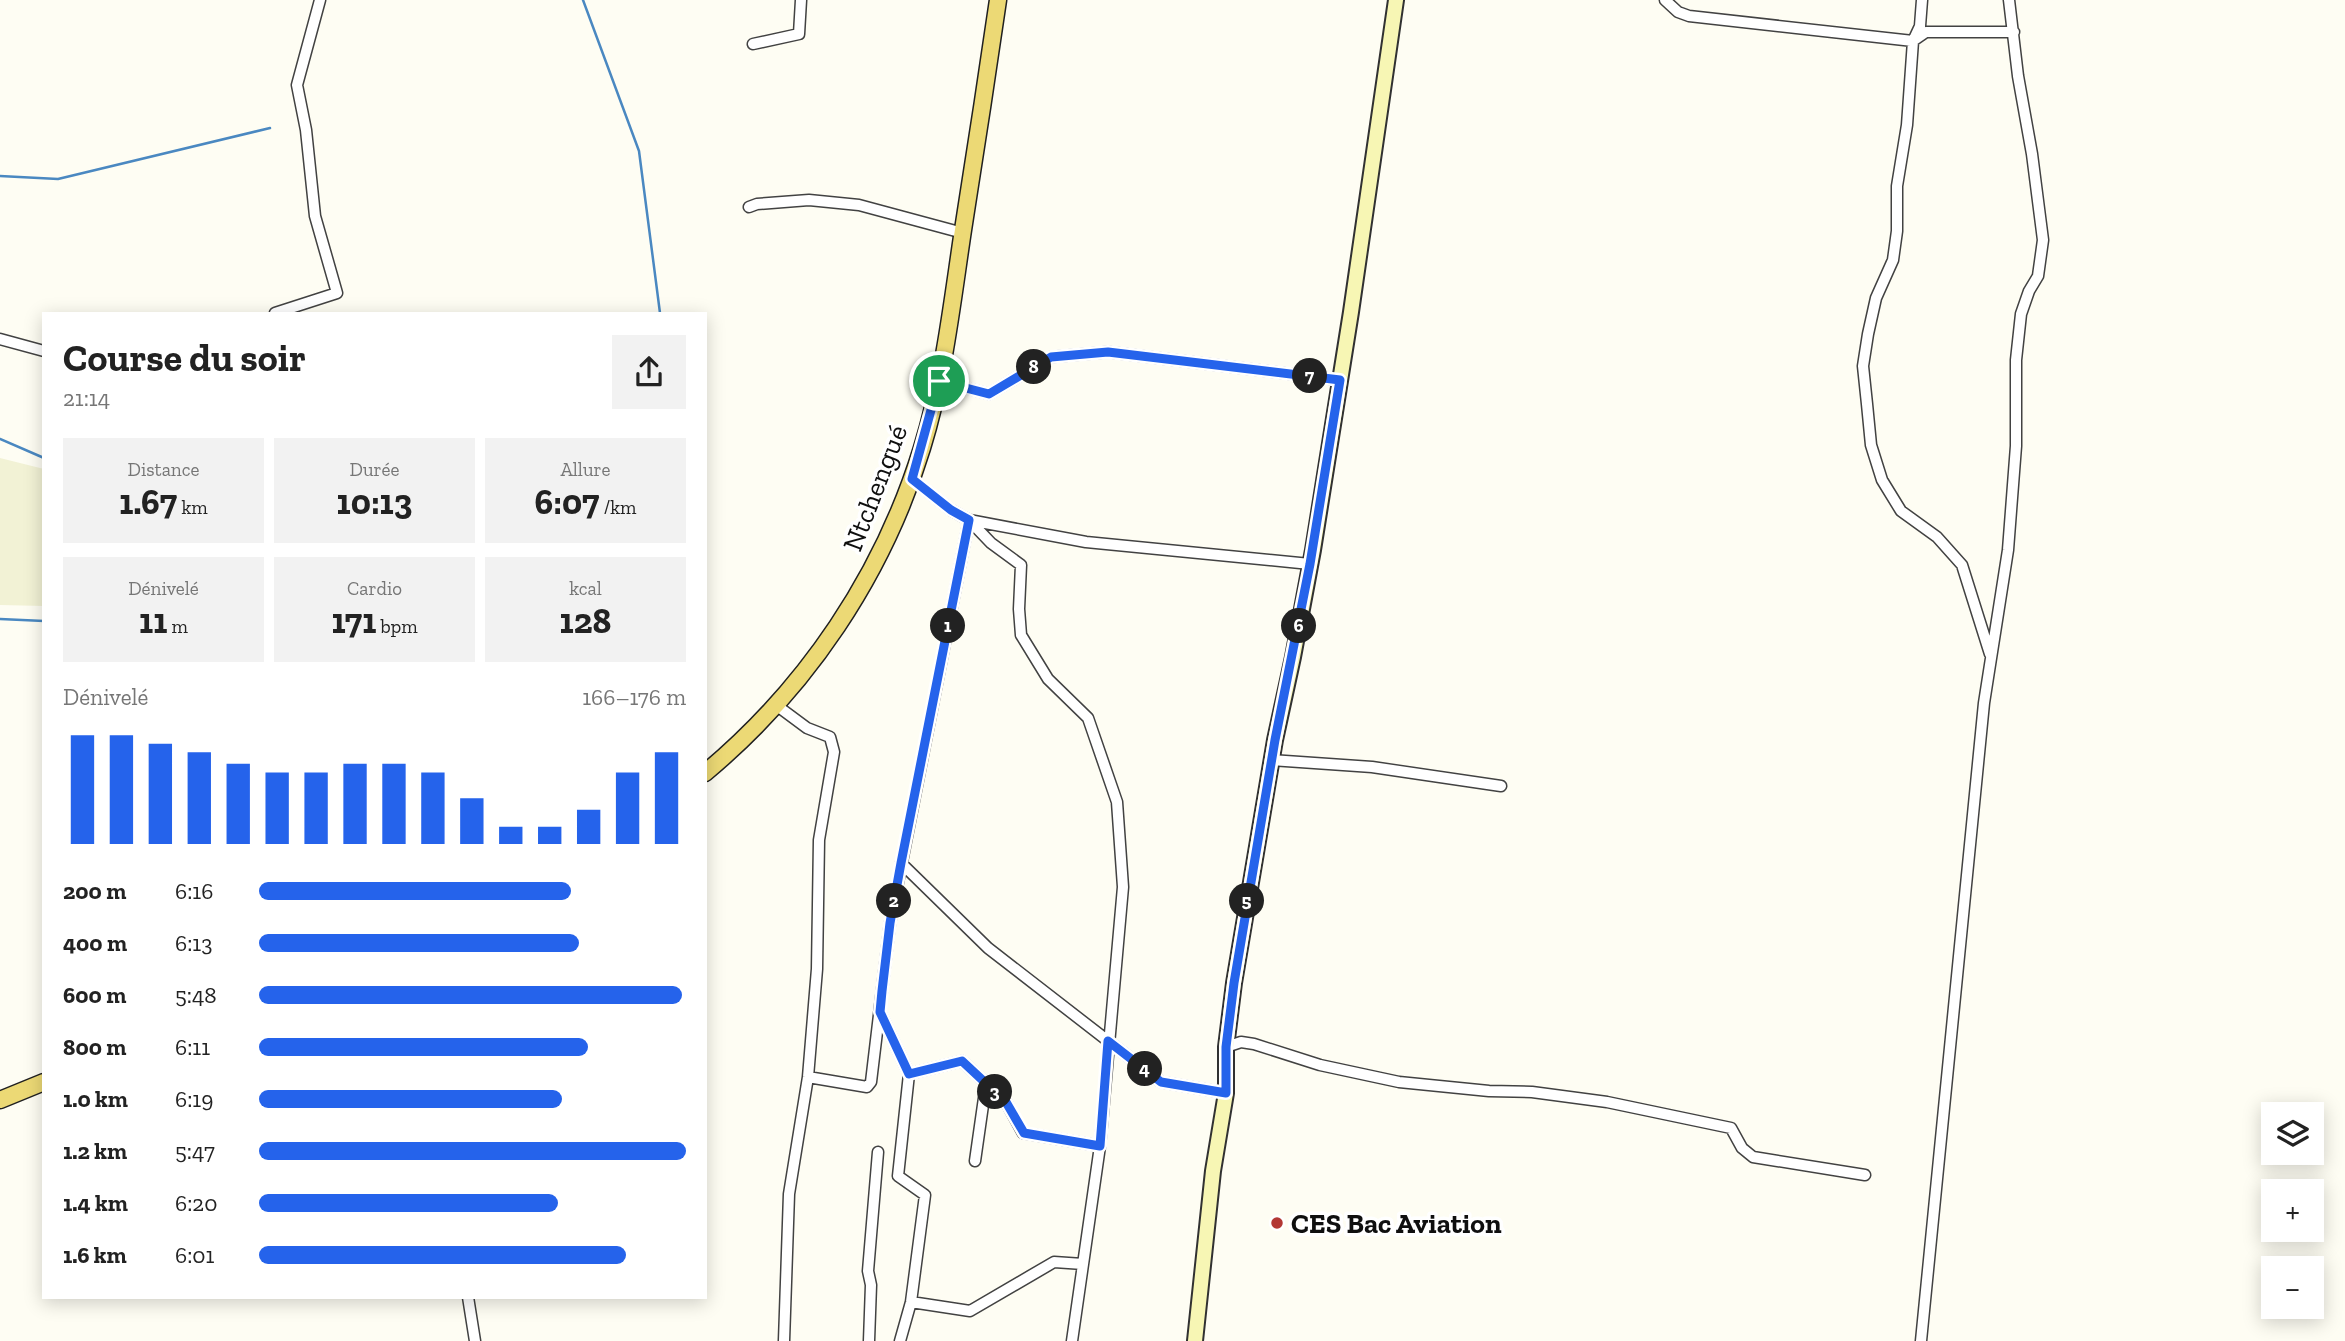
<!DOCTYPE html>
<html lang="fr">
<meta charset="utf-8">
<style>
:root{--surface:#fff;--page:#f2f2f2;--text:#222;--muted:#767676;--accent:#2563eb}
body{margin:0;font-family:"Zilla Slab",serif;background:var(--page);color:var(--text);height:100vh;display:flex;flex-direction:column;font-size:26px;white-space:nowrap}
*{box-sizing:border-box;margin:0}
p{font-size:23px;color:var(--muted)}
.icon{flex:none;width:38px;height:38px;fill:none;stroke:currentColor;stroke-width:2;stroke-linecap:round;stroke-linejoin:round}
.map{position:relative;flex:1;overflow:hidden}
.side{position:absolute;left:42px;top:312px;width:665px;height:987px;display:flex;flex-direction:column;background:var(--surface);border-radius:0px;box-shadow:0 4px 18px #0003}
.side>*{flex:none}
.controls{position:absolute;left:2261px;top:1102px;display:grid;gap:14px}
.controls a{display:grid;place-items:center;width:63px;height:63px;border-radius:0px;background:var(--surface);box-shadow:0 4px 18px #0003;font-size:35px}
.pin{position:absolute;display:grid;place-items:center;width:60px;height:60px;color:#fff;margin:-30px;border:4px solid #fff;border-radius:50%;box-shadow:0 2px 7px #0007}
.km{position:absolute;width:35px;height:35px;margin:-18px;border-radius:50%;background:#222;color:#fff;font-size:19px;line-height:35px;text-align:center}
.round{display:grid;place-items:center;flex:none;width:74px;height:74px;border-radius:0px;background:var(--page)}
.overview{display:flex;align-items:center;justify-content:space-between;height:119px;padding:0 21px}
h1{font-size:38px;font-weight:700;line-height:52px}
.metrics{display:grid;grid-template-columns:repeat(3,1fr);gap:10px;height:119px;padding:7px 21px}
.metrics div{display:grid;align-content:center;border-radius:0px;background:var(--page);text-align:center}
.metrics b{font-size:35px;font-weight:700}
.metrics small{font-size:19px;font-weight:400}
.metrics p{font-size:19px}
.chart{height:196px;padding:14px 21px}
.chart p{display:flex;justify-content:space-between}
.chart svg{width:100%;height:126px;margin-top:7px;stroke:var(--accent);stroke-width:6}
ul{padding:0 21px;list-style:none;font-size:23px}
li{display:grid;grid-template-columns:112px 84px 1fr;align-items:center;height:52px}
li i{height:18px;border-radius:9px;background:var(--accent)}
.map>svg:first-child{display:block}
</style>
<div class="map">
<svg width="2345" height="1341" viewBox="0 0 2345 1341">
<rect width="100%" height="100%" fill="#fefdf3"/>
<path fill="#f2f2d5" d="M 0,458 L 44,469 L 44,606 L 0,605 Z"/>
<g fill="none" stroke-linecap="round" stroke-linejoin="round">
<path stroke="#4a88c1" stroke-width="2.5" d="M 583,0 L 639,151 L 660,313
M 0,176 L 58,179 L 270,128
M 0,439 L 44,458
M 0,619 L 44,621"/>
<defs>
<path id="street" d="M 1665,0 L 1678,12 L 1689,16 L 1913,41 L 1926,32 L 2014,32
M 1922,0 L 1920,26 L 1913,41 L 1907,125 L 1897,186 L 1897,231 L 1893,260 L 1876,298 L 1868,334 L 1863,366 L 1867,404 L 1871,445 L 1882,480 L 1901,511 L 1937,537 L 1962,565 L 1990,654
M 753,44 L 799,34 L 801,0
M 749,207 L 757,204 L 809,200 L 859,205 L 963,233
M 275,313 L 337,293 L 315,216 L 306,130 L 297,85 L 320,0
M 0,339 L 44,351
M 939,381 L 989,394 L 1051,357 L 1108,352 L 1340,380
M 912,479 L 951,510 L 969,520 L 1086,542 L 1310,564
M 969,520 L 991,543 L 1021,565 L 1019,609 L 1021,635 L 1048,679 L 1088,718 L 1117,802 L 1123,887 L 1100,1146 L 1072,1341
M 776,705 L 807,728 L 830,737 L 834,752 L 819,840 L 817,969 L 808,1077 L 789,1194 L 784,1341
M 1271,760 L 1372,767 L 1501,786
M 901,863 L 988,948 L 1161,1082 L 1226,1093
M 880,1012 L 909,1074 L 898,1176 L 925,1195 L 911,1302 L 900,1341
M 1226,1047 L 1241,1042 L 1254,1044 L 1320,1065 L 1399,1082 L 1489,1091 L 1532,1092 L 1607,1102 L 1731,1128 L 1742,1148 L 1753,1157 L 1865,1175
M 909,1074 L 962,1061 L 1006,1102
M 808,1077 L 867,1087 L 871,1082 L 890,923 L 969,520
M 975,1161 L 984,1098 L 1006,1102 L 1023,1133 L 1100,1146
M 468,1297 L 475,1341
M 911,1302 L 970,1311 L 1054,1262 L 1083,1264
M 869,1341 L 871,1285 L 868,1271 L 878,1152
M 1921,1341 L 1984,703 L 2008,550 L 2016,446 L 2016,360 L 2021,314 L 2029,291 L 2038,276 L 2043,240 L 2032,154 L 2018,76 L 2009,0"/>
<path id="secondary" d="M 1195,1341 L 1213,1171 L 1226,1093 L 1226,1047 L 1234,983 L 1275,740 L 1293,657 L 1313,550 L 1351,312 L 1396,0"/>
<path id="primary" d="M 705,773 C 807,688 883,575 922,448 C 944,377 952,303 963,230 C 975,153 987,77 998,0
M 0,1100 L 44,1082"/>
</defs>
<use href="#street" stroke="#424242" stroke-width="13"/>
<use href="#secondary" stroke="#313131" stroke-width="18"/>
<use href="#primary" stroke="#202020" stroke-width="19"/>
<use href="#street" stroke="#fff" stroke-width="10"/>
<use href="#secondary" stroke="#f7f6b4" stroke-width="14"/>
<use href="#primary" stroke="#ecd975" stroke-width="16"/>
</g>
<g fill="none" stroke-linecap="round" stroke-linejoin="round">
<defs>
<path id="route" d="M 1108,352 L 1340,380 L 1310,564 L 1275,740 L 1234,983 L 1226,1047 L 1226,1093 L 1161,1082 L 1108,1041 L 1100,1146 L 1024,1133 L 1006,1102 L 962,1061 L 909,1074 L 880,1012 L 882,991 L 890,923 L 901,863 L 969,520 L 951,510 L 912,479 L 939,381 L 989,394 L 1051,357 Z"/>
</defs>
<use href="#route" stroke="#fff" stroke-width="14"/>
<use href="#route" stroke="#2563eb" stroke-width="9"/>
</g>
<circle fill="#b33834" stroke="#fff" stroke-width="2.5" cx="1277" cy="1223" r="7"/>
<g text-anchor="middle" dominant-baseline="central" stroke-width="7" stroke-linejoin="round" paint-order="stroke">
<g font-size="28" fill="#0f0f0f" stroke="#fff">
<text transform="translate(875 488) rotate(-69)">Ntchengué</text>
</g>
<g font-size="28" font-weight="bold" fill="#0f0f0f" stroke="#fff" text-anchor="start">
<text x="1291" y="1223">CES Bac Aviation</text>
</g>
</g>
</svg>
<div class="controls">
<a><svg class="icon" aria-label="layers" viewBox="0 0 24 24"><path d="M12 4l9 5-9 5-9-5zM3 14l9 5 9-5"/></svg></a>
<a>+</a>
<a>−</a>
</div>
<div class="pin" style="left:939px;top:381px;background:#1e9e55"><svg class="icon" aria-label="arrive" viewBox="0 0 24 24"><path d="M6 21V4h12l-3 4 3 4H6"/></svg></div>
<b class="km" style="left:948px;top:626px">1</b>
<b class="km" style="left:894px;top:901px">2</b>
<b class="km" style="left:995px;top:1092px">3</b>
<b class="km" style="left:1145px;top:1069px">4</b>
<b class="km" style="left:1247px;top:901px">5</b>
<b class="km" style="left:1299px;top:626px">6</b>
<b class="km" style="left:1310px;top:376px">7</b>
<b class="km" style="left:1034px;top:367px">8</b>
<section class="side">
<div class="overview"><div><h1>Course du soir</h1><p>21:14</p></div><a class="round"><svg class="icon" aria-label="share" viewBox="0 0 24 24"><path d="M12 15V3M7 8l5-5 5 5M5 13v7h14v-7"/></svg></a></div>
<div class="metrics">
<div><p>Distance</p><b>1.67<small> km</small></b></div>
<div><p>Durée</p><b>10:13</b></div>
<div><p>Allure</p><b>6:07<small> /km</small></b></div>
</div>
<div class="metrics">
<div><p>Dénivelé</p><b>11<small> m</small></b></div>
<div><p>Cardio</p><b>171<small> bpm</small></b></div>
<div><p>kcal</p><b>128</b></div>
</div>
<div class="chart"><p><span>Dénivelé</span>166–176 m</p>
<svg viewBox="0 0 160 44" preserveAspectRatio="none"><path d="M5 44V6M15 44V6M25 44V9M35 44V12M45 44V16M55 44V19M65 44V19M75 44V16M85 44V16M95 44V19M105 44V28M115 44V38M125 44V38M135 44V32M145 44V19M155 44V12"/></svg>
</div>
<ul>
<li><b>200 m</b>6:16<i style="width:73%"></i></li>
<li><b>400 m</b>6:13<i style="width:75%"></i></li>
<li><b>600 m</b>5:48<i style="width:99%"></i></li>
<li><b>800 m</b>6:11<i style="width:77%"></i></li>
<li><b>1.0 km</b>6:19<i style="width:71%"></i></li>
<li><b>1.2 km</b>5:47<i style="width:100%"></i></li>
<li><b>1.4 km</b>6:20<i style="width:70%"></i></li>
<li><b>1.6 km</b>6:01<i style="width:86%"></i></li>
</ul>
</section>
</div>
